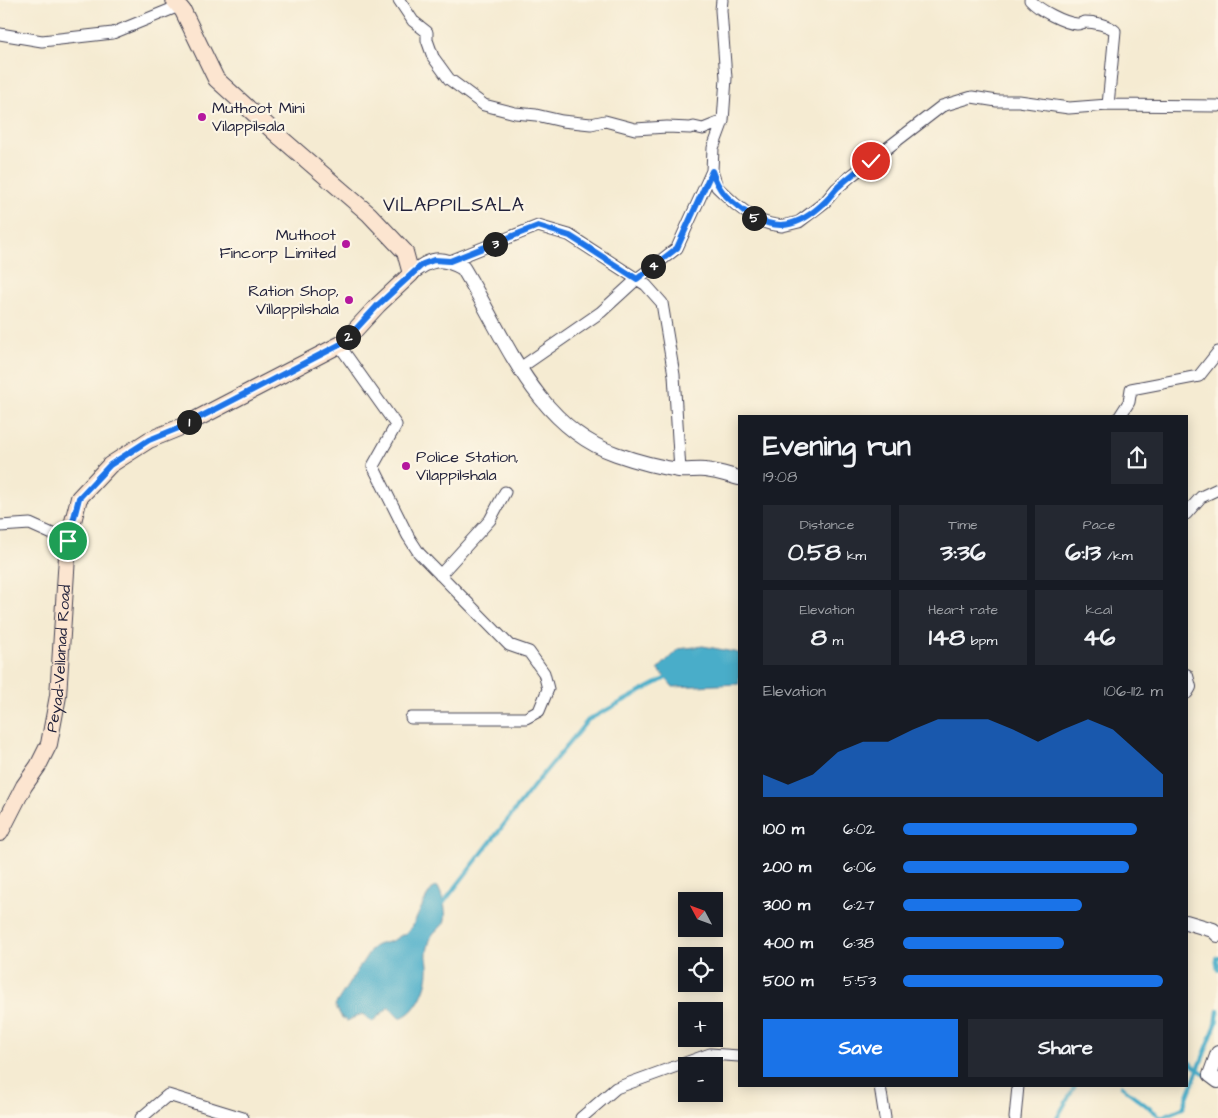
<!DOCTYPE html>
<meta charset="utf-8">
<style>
:root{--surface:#171b24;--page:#242831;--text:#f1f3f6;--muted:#9ea1a6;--accent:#1a73e8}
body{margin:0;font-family:"Architects Daughter",sans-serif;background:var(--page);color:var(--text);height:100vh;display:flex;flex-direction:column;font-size:19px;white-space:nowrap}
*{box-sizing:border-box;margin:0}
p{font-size:16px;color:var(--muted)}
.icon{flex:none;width:28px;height:28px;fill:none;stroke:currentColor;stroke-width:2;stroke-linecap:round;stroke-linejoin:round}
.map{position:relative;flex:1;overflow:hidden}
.sheet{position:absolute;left:738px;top:415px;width:450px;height:672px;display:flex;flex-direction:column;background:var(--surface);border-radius:0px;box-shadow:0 2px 12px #0003}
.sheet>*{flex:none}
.needle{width:32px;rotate:311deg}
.buttons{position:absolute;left:678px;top:892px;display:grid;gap:10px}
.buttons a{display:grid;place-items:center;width:45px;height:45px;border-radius:0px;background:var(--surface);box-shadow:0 2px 12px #0003;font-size:25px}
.pin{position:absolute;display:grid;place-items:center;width:42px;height:42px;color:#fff;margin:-21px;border:2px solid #fff;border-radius:50%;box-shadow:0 1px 5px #0007}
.km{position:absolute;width:25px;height:25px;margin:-12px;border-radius:50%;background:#222;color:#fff;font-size:14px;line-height:25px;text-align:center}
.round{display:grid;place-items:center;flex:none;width:52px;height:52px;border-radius:0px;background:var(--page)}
.headline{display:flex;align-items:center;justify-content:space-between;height:85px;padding:0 25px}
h1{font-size:28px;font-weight:800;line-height:38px}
.metrics{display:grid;grid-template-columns:repeat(3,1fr);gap:8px;height:85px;padding:5px 25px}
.metrics div{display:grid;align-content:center;border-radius:0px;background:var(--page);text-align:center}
.metrics b{font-size:25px;font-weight:800}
.metrics small{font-size:14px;font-weight:400}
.metrics p{font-size:14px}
.chart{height:140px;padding:10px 25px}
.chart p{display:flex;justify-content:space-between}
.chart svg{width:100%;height:90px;margin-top:5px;fill:var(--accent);opacity:.7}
.cta{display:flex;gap:10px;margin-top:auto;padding:10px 25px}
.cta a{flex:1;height:58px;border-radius:0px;background:var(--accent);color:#fff;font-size:20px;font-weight:800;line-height:58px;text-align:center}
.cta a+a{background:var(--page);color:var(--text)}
ul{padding:0 25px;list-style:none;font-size:16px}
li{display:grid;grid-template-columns:80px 60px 1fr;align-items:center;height:38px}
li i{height:12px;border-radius:6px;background:var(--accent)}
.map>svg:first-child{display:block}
</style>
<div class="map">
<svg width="1218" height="1118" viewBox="0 0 1218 1118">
<rect width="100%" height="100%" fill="#fcf5e5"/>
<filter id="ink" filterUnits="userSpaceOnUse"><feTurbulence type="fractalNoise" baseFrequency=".02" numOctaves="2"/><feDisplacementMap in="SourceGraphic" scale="10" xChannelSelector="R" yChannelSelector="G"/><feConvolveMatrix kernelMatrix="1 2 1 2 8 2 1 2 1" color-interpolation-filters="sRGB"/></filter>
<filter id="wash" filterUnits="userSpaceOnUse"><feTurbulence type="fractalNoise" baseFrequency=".0096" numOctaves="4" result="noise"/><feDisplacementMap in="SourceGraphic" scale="20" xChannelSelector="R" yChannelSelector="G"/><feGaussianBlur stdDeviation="1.12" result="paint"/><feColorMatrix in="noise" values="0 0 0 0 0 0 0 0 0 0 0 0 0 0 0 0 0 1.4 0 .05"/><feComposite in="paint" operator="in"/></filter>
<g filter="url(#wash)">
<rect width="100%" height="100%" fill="#f5ebd2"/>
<path fill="#49adc9" stroke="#366882" d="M 703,646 L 739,653 L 739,684 L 673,687 L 658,669 L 678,649 Z
M 435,886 L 439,889 C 443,898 448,914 444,923 C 441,928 436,930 433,934 C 430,938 428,947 427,952 C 426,958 429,965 428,971 C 428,987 416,1015 399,1018 L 389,1007 L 372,1022 L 362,1014 L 347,1021 L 342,1018 L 335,1005 L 371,949 C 377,943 383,944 391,941 C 397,939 401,934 407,933 C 419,919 422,899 435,886 Z"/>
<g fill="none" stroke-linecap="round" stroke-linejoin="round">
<path stroke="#49adc9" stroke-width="4" d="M 441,906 L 536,783 L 588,720 L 666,678 L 670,677
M 1218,957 L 1216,958 L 1218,970
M 1186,1060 L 1206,1075
M 1121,1086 L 1161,1117 L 1183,1108 L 1216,1024 L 1218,1010
M 1057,1118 L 1075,1086"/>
</g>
</g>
<g filter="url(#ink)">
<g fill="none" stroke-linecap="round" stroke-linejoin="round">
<defs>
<path id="minor" d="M 399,0 L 413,21 L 427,32 L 427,40 L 433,57 L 449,79 L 484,105 L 515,113 L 536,115 L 562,121 L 591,124 L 605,121 L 635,129 L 667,127 L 690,128 L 694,127 L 703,129 L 723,121
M 722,0 L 721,10 L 726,78 L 723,121 L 713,148 L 712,171 L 717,187 L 735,204 L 755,219 L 770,224 L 782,226 L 799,222 L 825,202 L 836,189 L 851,176 L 942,106 L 972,97 L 997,101 L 1019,101 L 1069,108 L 1108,105 L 1218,106
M 1030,0 C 1039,10 1064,23 1077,24 C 1080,24 1081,23 1085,22 C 1093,22 1109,25 1115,31 L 1108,105
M 0,34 L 42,41 L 113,33 L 179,6
M 450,261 L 538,226 L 569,235 L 646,285 L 662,303 L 674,375 L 680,470
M 339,345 L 396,425 L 373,466 L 408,536 L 419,553 L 509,645 L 529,652 L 544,673 L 548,689 L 539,711 L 526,718 L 411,718
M 520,368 L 601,312 L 637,279 L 677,248 L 712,171
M 1120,416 L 1129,402 L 1131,389 L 1199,376 L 1218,352
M 1186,514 L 1201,497 L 1218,489
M 0,526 L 30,524 L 68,541
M 440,575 L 490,520 L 505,492
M 880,1086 L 885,1118
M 141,1118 L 168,1095 L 243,1118
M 581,1118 L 616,1088 L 710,1054 L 739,1056
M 1015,1118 L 1018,1086"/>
<path id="tertiary" d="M 411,274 C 430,258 441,256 463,268 C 504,335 535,426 616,454 C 636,461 658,467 679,470 C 687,471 697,469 705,470 C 716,471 728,475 739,478
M 1186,676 L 1189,687 L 1186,692
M 1186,922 L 1213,930 L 1218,935
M 1218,1053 L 1210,1075 L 1218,1081"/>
<g id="secondary">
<path id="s1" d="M 0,833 L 24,786 L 38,766 L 49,744 L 58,696 L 68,541 L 79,498 L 110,465 L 149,440 L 181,427 L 343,343 L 378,305 L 411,274 L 405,252 L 369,214 L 281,138 L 216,79 L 183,11 L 174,0"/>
</g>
</defs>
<use href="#minor" stroke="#424052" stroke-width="13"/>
<use href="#tertiary" stroke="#424052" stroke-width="16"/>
<use href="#secondary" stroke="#424052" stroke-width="18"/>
<use href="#minor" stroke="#fff" stroke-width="11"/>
<use href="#tertiary" stroke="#fff" stroke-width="14"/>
<use href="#secondary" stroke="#fce5d0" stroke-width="16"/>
</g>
</g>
<g fill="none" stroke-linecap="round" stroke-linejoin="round" filter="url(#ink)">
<defs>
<path id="route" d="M 68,541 L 79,498 L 110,465 L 149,440 L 181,427 L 343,343 L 378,305 L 423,264 L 434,260 L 450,261 L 538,226 L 570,236 L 637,279 L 677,248 L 712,171 C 719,192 727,198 744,211 C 776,234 799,227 825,202 C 830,197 833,192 838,187 C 848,178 859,169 871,161"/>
</defs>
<use href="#route" stroke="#fff" stroke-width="10"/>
<use href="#route" stroke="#1a73e8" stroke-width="6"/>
</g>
<g fill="#b5179e" stroke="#fcf5e5" stroke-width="2">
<circle cx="202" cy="117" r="5"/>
<circle cx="346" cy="244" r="5"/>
<circle cx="349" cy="300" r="5"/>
<circle cx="406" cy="466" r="5"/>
</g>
<g text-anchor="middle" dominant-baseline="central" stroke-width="4.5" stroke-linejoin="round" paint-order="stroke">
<g font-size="16" fill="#22223b" stroke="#fcf5e5" text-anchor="start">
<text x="212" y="108">Muthoot Mini<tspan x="212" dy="18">Vilappilsala</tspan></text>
<text x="336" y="235" text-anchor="end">Muthoot<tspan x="336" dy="18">Fincorp Limited</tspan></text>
<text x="339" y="291" text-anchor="end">Ration Shop,<tspan x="339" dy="18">Villappilshala</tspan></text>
<text x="416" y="457">Police Station,<tspan x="416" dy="18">Vilappilshala</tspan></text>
</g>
<g font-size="16" fill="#22223b" stroke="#fcf5e5">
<text stroke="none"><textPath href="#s1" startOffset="188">Peyad-Vellanad Road</textPath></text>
</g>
<g font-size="19" letter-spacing="1" fill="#22223b" stroke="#fcf5e5">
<text x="454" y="205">VILAPPILSALA</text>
</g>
</g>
</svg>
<div class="buttons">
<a><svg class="needle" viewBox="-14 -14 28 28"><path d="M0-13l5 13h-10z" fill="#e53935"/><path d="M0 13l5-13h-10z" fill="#9ea1a6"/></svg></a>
<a><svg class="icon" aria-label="locate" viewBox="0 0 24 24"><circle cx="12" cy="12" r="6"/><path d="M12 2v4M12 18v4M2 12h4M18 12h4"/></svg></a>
<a>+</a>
<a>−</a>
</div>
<div class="pin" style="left:68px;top:541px;background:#1e9e55"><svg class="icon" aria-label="arrive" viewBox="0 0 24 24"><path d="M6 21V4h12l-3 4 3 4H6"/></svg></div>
<div class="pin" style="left:871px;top:161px;background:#d93025"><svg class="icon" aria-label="check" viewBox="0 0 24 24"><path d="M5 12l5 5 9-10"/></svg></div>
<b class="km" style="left:189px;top:422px">1</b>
<b class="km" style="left:348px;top:337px">2</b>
<b class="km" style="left:495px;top:244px">3</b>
<b class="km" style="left:653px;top:266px">4</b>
<b class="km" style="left:754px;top:218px">5</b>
<section class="sheet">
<div class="headline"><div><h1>Evening run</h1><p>19:08</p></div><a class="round"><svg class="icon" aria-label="share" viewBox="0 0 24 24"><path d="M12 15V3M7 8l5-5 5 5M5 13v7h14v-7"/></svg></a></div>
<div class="metrics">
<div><p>Distance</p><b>0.58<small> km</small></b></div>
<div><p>Time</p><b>3:36</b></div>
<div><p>Pace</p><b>6:13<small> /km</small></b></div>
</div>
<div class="metrics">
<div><p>Elevation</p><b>8<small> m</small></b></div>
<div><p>Heart rate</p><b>148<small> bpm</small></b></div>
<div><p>kcal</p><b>46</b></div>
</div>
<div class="chart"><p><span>Elevation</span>106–112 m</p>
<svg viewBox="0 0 160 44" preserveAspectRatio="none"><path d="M0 44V33L10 38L20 33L30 22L40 17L50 17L60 11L70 6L80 6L90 6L100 11L110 17L120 11L130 6L140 11L150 22L160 33V44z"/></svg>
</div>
<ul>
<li><b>100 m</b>6:02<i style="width:90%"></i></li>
<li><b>200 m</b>6:06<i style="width:87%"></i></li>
<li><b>300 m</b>6:27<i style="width:69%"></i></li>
<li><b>400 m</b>6:38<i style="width:62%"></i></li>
<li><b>500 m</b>5:53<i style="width:100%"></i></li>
</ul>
<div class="cta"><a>Save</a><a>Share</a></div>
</section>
</div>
